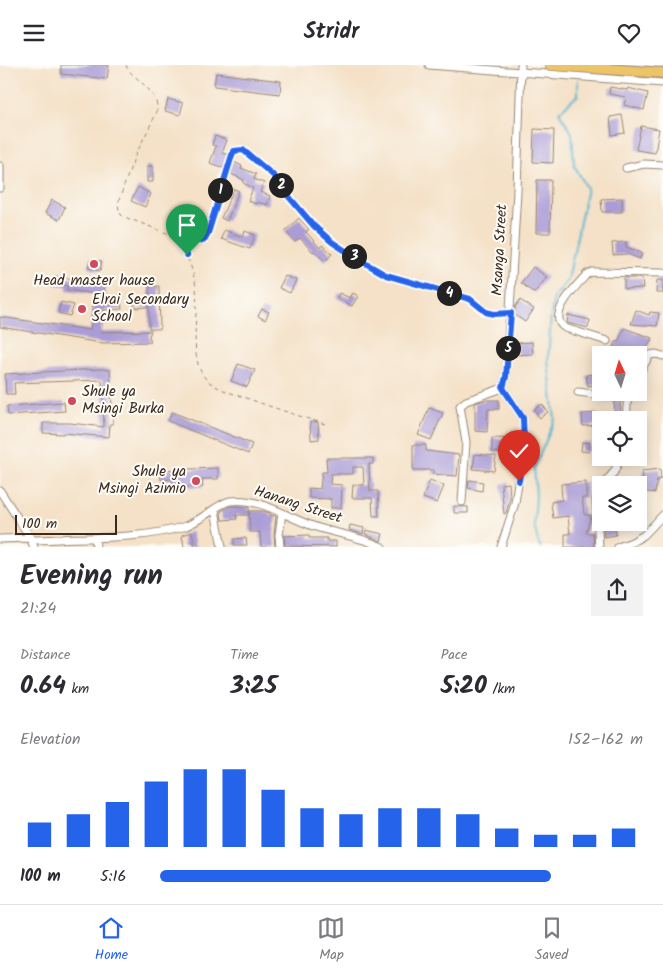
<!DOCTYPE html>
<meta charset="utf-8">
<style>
:root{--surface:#fff;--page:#f2f2f3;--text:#2b2b33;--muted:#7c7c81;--line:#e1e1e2;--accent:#2563eb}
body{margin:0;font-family:Kalam,sans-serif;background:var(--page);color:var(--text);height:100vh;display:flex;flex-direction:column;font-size:19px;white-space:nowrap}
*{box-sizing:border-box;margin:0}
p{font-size:16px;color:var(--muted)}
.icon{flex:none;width:28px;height:28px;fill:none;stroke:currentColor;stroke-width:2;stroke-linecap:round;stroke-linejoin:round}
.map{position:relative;height:482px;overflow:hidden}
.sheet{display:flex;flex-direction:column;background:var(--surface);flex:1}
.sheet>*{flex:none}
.needle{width:32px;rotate:356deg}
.controls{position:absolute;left:592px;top:281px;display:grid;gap:10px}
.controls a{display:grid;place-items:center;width:55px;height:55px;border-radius:0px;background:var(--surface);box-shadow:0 2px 12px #0003;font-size:25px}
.scale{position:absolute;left:15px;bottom:12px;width:102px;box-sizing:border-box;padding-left:5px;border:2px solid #3b2a1e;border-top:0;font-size:14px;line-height:18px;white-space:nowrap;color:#3b2a1e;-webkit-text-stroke:4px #fdfcf7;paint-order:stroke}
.pin{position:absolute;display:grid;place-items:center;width:42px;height:42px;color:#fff;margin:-51px -21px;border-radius:50% 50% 50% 0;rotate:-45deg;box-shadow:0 0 5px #0007}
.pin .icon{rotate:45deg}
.km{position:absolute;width:25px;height:25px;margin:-12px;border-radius:50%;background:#222;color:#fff;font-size:14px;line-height:25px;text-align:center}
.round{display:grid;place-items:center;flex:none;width:52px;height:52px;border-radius:0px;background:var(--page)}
.overview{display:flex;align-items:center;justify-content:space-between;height:85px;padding:0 20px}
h1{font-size:28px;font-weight:800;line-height:38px}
.figures{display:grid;grid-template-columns:repeat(3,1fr);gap:8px;height:85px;padding:5px 20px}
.figures div{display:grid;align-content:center}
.figures b{font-size:25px;font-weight:800}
.figures small{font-size:14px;font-weight:400}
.figures p{font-size:14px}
.chart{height:140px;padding:10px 20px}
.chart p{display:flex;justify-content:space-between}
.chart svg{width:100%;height:90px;margin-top:5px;stroke:var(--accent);stroke-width:6}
ul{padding:0 20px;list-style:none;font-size:16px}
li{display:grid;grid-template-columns:80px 60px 1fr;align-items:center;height:38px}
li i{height:12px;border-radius:6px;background:var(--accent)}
header{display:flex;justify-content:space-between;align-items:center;height:65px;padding:0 20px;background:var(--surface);font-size:22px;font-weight:800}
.tabs{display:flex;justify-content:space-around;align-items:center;height:70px;border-top:1px solid var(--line);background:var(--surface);font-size:14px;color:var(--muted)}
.tabs a{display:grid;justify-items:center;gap:2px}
.tabs .current{color:var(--accent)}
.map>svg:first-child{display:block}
</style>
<header><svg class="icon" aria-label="menu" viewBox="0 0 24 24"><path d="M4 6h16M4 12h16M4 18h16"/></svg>Stridr<svg class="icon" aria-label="heart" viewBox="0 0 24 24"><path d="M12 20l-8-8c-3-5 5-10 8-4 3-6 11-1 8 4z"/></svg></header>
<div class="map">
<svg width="663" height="482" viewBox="0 0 663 482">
<rect width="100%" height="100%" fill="#fdfcf7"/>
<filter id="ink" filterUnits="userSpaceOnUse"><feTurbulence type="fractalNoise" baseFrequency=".02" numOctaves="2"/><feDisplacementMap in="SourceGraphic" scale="10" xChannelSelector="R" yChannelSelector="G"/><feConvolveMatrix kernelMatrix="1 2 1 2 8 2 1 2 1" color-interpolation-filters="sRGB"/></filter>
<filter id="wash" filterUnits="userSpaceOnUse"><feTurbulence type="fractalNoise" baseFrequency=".0096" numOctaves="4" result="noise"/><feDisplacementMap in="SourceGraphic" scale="20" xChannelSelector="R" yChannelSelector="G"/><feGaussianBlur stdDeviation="1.12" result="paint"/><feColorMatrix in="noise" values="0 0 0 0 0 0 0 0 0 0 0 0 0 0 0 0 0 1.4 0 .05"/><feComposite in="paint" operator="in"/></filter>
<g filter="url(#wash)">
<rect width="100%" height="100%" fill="#f4e1c7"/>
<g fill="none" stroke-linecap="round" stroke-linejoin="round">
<path stroke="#51b6d0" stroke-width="2" d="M 541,482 L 538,477 L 534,459 L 536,431 L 534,404 L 555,354 L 548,296 L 551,249 L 554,232 L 568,215 L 587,123 L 574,100 L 572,68 L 559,47 L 578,30 L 578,14"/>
</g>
<g id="blocks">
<path fill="#aa9cd6" d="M 61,0 L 109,0 L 107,14 L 61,9 Z
M 216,8 L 281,16 L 280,29 L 214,21 Z
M 610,22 L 627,25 L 628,23 L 648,28 L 644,45 L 624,40 L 626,32 L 609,29 Z
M 168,34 L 183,38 L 180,50 L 165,46 Z
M 622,50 L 625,68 L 612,70 L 610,52 Z
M 641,61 L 659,64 L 655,88 L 636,85 Z
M 534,64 L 554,65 L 553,98 L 533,97 Z
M 215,71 L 227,75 L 222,88 L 229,90 L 228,94 L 242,101 L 241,103 L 256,109 L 254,114 L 264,118 L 260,127 L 270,131 L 267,140 L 257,137 L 256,139 L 248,136 L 253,123 L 243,118 L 244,115 L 231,109 L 232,106 L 210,98 L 216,81 L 212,80 Z
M 147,101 L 153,101 L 153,117 L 147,117 Z
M 537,115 L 551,115 L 550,168 L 536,168 Z
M 138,122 L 151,129 L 145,142 L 131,136 Z
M 234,124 L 239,126 L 227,156 L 221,153 Z
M 622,133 L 622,147 L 602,147 L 601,134 Z
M 52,135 L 65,142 L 59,155 L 45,148 Z
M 299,153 L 309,164 L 306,167 L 320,183 L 322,180 L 332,189 L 325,196 L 314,186 L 313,187 L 300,173 L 295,177 L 285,166 Z
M 224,165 L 243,172 L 245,166 L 255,170 L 250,184 L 221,174 Z
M 626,177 L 626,182 L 642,188 L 640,194 L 627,189 L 613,190 L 612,178 Z
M 90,195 L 102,196 L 100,206 L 88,203 Z
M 533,202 L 547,212 L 534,228 L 521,218 Z
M 55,211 L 106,219 L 104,225 L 106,232 L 105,240 L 121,238 L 122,244 L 104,245 L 101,267 L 151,266 L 149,271 L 151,277 L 102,278 L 0,262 L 0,252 L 90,265 L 93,245 L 92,241 L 94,241 L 96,229 L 67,225 L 67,221 L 55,220 Z
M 285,211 L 296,215 L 290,228 L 279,223 Z
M 624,213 L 642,213 L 643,223 L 624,224 Z
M 657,215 L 663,215 L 663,228 L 656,228 Z
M 159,221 L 160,264 L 149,264 L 149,242 L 134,243 L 134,236 L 149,236 L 149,222 Z
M 339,228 L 350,233 L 353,228 L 358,231 L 352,241 L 337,233 Z
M 520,235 L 534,244 L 525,257 L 515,250 L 515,242 Z
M 61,237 L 74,240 L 70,251 L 58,248 Z
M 262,244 L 269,247 L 265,255 L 258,251 Z
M 636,245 L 649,250 L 650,247 L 659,248 L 657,261 L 631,259 Z
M 568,250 L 590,255 L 588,263 L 567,258 Z
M 624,263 L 652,273 L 647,283 L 645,282 L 642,290 L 619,290 L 612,286 L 615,277 L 618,277 Z
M 532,277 L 533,289 L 518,290 L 517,278 Z
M 238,299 L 255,305 L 247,322 L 231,316 Z
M 101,304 L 110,305 L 113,359 L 110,359 L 109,372 L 63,368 L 63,369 L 43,368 L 43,358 L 70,358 L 104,362 L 102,315 L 14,318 L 15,329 L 6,329 L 5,309 Z
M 601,308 L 601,319 L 588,321 L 586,310 Z
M 486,335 L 499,335 L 499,344 L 488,344 L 487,367 L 475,366 L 475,338 Z
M 620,336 L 621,351 L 615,351 L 614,337 Z
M 64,337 L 65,346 L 8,350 L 7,341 Z
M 542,339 L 548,347 L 540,353 L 534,345 Z
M 429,343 L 443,348 L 431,375 L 418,370 Z
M 172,347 L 252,379 L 248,389 L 168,356 Z
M 597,348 L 598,360 L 583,361 L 582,349 Z
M 310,357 L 318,357 L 319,374 L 311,375 Z
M 492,373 L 519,374 L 517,388 L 492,387 Z
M 582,377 L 590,378 L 589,387 L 581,386 Z
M 413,380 L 426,380 L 426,386 L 459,390 L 457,411 L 432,409 L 434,405 L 413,405 Z
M 475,389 L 496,391 L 494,406 L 473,404 Z
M 326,393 L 373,393 L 373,399 L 369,399 L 370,426 L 378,426 L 379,451 L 373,451 L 372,433 L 352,433 L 353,420 L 364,420 L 363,402 L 353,402 L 353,409 L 331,409 L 330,419 L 342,420 L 341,443 L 331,443 L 331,434 L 309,433 L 309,423 L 320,424 L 322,407 L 327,407 Z
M 218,403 L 218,414 L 202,414 L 203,422 L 180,422 L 180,419 L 173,420 L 172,414 L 161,415 L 160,405 Z
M 660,404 L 661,414 L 657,415 L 655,428 L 639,426 L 639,417 L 643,416 L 642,406 Z
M 430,415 L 444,421 L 437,438 L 423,433 Z
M 469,415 L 483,417 L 482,426 L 468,423 Z
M 586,417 L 586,433 L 582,433 L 584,449 L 591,451 L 586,468 L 593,468 L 594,482 L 565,482 L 565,469 L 570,469 L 568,451 L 553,453 L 551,437 L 562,435 L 561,419 Z
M 509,418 L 510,433 L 506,448 L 504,449 L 501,419 Z
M 231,441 L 249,442 L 249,446 L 263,446 L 270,448 L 270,450 L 276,451 L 274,469 L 275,482 L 261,482 L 260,467 L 250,467 L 249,446 L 249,450 L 236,450 L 237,454 L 222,455 L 221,446 Z
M 454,441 L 468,442 L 468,448 L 454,448 Z
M 614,459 L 616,470 L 604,472 L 603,461 Z
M 350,460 L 364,463 L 363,469 L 349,465 Z
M 366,465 L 383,469 L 381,476 L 365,469 Z
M 192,467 L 195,482 L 184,482 L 182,470 Z
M 309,470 L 309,473 L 327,473 L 327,476 L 336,476 L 336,482 L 285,481 L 284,471 Z
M 246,473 L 247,480 L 234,480 L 234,474 Z"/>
</g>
</g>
<g filter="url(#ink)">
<use href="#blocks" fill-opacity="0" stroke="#988672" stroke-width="1"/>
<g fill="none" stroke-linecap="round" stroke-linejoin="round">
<defs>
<path id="minor" d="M 429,0 L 663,18
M 0,101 L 0,123
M 626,103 L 644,99 L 663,100
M 607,276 L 565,263 C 545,251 578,219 587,209 L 592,207 L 663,208
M 639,308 L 650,290 L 656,289 L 663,291
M 503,323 L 506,312 L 517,126 L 521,0
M 578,327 L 615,332 L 628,328
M 626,355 L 628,328
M 603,420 L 614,407 L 621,392
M 0,426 L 28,469 L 34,482
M 462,437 L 466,377 L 460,341 L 466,336 L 503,323
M 215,445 L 222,482
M 95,473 L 96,482
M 0,474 L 31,473
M 31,475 C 49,475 67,473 85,473 C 119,472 150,471 183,462 C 199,458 218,438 230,436 C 260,432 286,452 313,461 C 336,469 360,471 382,482
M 280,482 L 279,470 L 282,448
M 501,482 L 515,438 L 524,377 L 523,353 L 503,323
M 599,482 L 596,434 L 601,421
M 618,482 L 632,477 L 644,470 L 663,450"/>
<path id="highway" d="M 550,0 L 663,8"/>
</defs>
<use href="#minor" stroke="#988672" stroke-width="9"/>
<use href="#highway" stroke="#988672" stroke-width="12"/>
<path stroke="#988672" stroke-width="1" stroke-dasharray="4 4" stroke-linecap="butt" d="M 126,0 L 128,5 C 140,17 162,31 156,49 L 134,93 L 118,138 L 119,146 L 122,151 L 190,177 L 202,176 L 208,168 L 231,90 L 234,87 L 244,85 L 274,111 L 284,127 L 314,161 L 332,177 L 358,194 L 386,210 L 470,233 L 486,247 L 493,249 L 502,248
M 177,172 C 186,188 193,203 196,222 C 199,247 187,296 207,315 C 218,325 235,329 249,334 C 274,343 299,351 325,359"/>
<use href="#minor" stroke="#fff" stroke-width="7"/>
<use href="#highway" stroke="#eec469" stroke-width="10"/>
</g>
</g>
<g fill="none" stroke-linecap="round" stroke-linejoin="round" filter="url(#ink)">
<defs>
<path id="route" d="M 187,190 L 176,172 L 190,177 L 204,175 L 208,168 L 232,90 L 234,86 L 243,85 L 274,111 L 284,126 L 314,161 L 332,177 L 358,194 L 386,210 L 470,234 L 486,247 L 494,249 L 511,248 L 506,312 L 503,323 L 523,353 L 524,377 L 519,416"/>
</defs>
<use href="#route" stroke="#fff" stroke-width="10"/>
<use href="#route" stroke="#2563eb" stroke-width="6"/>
</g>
<g fill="#d1495b" stroke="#fdfcf7" stroke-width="2">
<circle cx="94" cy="199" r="5"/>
<circle cx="82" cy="244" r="5"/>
<circle cx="72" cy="336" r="5"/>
<circle cx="196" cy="416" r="5"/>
</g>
<g text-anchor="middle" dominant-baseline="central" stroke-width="4" stroke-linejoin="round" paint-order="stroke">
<g font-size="15" fill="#3b2a1e" stroke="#fdfcf7">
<text transform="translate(500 185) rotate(-87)">Msanga Street</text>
<text transform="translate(298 440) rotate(18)">Hanang Street</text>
</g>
<g font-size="15" fill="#3b2a1e" stroke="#fdfcf7" text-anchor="start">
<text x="94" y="216" text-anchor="middle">Head master hause</text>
<text x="92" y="235">Elrai Secondary<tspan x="92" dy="17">School</tspan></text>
<text x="82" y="327">Shule ya<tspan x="82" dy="17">Msingi Burka</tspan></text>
<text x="186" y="407" text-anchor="end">Shule ya<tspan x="186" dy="17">Msingi Azimio</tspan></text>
</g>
</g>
</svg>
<div class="controls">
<a><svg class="needle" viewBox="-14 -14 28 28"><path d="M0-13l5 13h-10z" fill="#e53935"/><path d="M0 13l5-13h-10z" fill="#7c7c81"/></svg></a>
<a><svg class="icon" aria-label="locate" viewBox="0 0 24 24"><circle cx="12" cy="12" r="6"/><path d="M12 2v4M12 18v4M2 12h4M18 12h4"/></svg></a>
<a><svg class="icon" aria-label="layers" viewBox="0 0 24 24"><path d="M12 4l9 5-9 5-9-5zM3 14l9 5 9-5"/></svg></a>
</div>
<div class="scale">100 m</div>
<div class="pin" style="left:187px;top:190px;background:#1e9e55"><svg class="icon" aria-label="arrive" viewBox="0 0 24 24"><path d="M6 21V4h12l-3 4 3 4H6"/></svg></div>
<div class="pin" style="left:519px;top:416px;background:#d93025"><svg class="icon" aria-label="check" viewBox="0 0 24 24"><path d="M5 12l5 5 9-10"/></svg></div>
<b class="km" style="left:220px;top:125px">1</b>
<b class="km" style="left:281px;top:120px">2</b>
<b class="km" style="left:354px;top:191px">3</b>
<b class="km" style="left:449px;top:228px">4</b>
<b class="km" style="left:508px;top:283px">5</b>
</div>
<section class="sheet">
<div class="overview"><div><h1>Evening run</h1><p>21:24</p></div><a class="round"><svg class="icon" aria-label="share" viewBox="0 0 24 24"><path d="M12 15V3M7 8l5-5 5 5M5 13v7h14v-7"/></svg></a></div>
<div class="figures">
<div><p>Distance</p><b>0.64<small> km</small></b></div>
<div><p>Time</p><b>3:25</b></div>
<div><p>Pace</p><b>5:20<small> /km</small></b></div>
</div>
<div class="chart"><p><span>Elevation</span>152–162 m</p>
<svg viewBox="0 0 160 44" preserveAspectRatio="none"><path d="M5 44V32M15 44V28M25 44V22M35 44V12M45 44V6M55 44V6M65 44V16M75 44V25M85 44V28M95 44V25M105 44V25M115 44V28M125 44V35M135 44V38M145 44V38M155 44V35"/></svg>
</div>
<ul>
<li><b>100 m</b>5:16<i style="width:81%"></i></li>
</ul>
</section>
<nav class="tabs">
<a class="current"><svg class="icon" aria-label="home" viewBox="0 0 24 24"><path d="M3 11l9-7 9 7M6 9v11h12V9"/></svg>Home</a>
<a><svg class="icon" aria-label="map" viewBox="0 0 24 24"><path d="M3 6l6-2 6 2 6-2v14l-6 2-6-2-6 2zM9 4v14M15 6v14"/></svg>Map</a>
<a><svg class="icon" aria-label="saved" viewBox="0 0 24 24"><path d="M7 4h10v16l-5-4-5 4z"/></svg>Saved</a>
</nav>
